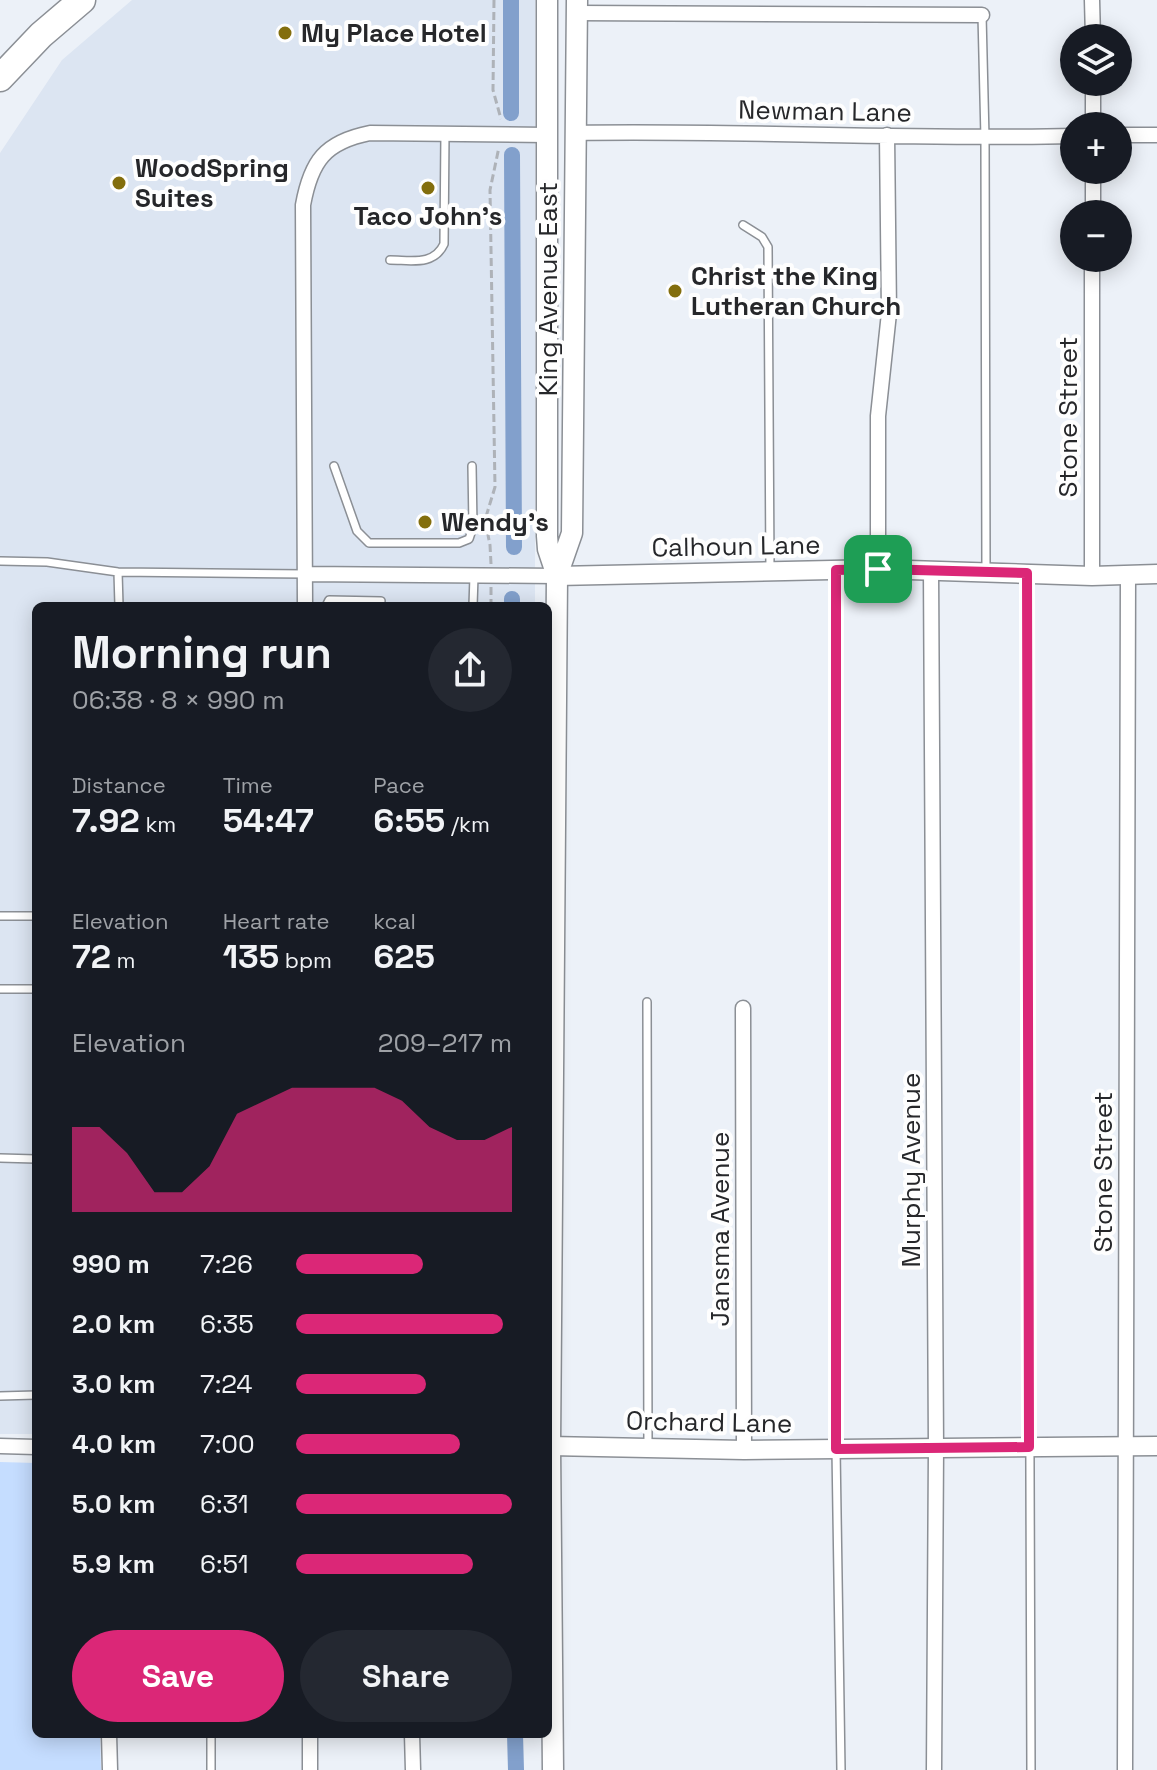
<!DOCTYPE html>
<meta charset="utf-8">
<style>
:root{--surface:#171b24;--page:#242831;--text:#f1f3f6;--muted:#9ea1a6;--accent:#db2777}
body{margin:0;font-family:"Space Grotesk",sans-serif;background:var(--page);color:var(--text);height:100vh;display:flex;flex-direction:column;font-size:30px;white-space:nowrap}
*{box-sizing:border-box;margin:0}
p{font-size:26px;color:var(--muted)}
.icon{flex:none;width:44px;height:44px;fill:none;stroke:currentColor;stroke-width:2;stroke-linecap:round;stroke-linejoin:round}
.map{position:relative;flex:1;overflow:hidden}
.side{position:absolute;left:32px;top:602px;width:520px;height:1136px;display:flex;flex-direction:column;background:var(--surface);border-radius:12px;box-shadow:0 4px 20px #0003}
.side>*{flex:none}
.buttons{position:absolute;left:1060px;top:24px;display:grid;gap:16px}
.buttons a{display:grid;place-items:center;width:72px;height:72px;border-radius:50%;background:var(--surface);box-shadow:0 4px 20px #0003;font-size:40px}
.pin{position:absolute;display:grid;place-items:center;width:68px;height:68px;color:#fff;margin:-34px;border-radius:16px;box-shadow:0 4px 12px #0006}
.round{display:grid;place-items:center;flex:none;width:84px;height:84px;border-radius:42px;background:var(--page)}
.headline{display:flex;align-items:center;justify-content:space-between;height:136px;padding:0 40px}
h1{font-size:44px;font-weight:700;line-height:60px}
.stats{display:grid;grid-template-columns:repeat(3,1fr);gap:12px;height:136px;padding:8px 40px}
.stats div{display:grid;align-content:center}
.stats b{font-size:34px;font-weight:700}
.stats small{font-size:22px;font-weight:400}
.stats p{font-size:22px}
.chart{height:224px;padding:16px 40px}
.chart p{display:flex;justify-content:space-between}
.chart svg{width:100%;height:144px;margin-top:8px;fill:var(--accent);opacity:.7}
.action{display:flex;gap:16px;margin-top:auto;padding:16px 40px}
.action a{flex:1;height:92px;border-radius:48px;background:var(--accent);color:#fff;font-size:32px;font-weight:700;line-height:92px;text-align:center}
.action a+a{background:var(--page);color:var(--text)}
ul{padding:0 40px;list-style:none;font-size:26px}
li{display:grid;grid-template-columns:128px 96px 1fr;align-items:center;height:60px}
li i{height:20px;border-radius:10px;background:var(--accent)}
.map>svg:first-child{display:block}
</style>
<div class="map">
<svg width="1157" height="1770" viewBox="0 0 1157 1770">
<rect width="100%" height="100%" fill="#ecf1f8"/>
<path fill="#dce5f2" d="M 132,0 L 535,0 L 535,606 L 36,606 L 36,1434 L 0,1434 L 0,153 L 62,60 Z"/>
<path fill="#c5ddff" d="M 0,1462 L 36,1463 L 36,1734 L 100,1734 L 101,1770 L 0,1770 Z"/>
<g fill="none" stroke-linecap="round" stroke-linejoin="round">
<path stroke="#82a0cc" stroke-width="16" d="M 511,113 L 511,0
M 512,155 L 514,547
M 512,599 L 512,606
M 515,1734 L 516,1770"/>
<defs>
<path id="service" d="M 982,15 L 985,138 L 986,572
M 743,225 L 762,237 L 768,247 L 770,570
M 390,260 C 411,260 434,266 444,244 L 445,133
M 334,466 L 357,531 L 369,543 L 459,543 L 469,539 L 473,527 L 472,466
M 0,561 L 47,562 L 118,572 L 305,574
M 118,572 L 119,606
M 836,572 L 836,1449 L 841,1770
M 1027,575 L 1031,1770
M 326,606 L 329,600 L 381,601
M 473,606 L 474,576
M 0,916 L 36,916
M 0,989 L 36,989
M 647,1002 L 648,1448
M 0,1158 L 36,1159
M 0,1396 L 36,1395
M 211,1770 L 211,1734"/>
<path id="minor" d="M 1092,0 L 1093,38
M 577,13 L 982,15
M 1093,82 L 1093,126
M 575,133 C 741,130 908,140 1074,136
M 1118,135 L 1157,135
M 1093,214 L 1093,170
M 878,569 L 878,416 L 889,313 L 887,135
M 931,570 L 936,1448 L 934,1770
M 305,574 L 557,576
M 1092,576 L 1092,258
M 305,606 L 303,205 C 311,161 325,142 370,133 L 546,135
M 743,1008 L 744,1450
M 0,1446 L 36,1447
M 109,1734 L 110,1770
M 412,1734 L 413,1770
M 310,1770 L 310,1734
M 1125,1770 L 1128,574"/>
<path id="tertiary" d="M 557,576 L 878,569 L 1092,576 L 1157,574
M 550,1446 L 744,1450 L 1157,1446"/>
<path id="secondary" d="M 547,0 L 547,536 L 548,549 L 557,576
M 553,1770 L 550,1446 L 557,576 L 572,533 L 577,0"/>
<path id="motorway" d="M 0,78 L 41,35 L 82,0"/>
</defs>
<use href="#service" stroke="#8b8f95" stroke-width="10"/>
<use href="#minor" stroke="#8b8f95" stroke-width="17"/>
<use href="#tertiary" stroke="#8b8f95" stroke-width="21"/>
<use href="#secondary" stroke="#8b8f95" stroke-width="23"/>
<use href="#motorway" stroke="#8b8f95" stroke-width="29"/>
<path stroke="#aeb2b8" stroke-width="3" stroke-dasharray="8 4" stroke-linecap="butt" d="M 494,0 L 493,90 L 501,119
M 491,564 L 490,545 L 485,520 L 495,487 L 490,190 L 499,147
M 491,587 L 491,606"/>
<use href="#service" stroke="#fff" stroke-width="7"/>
<use href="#minor" stroke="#fff" stroke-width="14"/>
<use href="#tertiary" stroke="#fff" stroke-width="18"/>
<use href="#secondary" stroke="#fff" stroke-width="20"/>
<use href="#motorway" stroke="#fff" stroke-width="26"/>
</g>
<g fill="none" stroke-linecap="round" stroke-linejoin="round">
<defs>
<path id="route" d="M 878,569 L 1027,573 L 1029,1447 L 836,1449 L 836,570 Z"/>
</defs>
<use href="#route" stroke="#fff" stroke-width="16"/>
<use href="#route" stroke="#db2777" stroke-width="10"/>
</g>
<g fill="#836e0d" stroke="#fefefe" stroke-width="3">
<circle cx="285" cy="33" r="8"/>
<circle cx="119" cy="183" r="8"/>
<circle cx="428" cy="188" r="8"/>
<circle cx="675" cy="291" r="8"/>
<circle cx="425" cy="522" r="8"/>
</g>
<g text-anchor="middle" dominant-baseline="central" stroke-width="8" stroke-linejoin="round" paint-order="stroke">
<g font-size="26" font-weight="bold" fill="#26272a" stroke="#fefefe" text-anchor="start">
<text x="301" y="33">My Place Hotel</text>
<text x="135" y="168">WoodSpring<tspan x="135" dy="30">Suites</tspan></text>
<text x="428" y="216" text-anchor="middle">Taco John's</text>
<text x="691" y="276">Christ the King<tspan x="691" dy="30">Lutheran Church</tspan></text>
<text x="441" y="522">Wendy's</text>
</g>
<g font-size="26" fill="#26272a" stroke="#fefefe">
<text transform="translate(825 111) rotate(1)">Newman Lane</text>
<text transform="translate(548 289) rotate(-90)">King Avenue East</text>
<text transform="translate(1068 417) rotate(-90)">Stone Street</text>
<text transform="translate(736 546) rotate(-1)">Calhoun Lane</text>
<text transform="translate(911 1170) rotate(-90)">Murphy Avenue</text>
<text transform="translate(1103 1172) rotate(-90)">Stone Street</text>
<text transform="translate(720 1229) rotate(-90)">Jansma Avenue</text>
<text transform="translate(709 1422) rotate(1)">Orchard Lane</text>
</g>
</g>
</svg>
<div class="buttons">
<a><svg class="icon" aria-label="layers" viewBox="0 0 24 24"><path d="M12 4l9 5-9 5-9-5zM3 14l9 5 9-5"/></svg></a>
<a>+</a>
<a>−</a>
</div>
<div class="pin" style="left:878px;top:569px;background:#1e9e55"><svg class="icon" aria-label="arrive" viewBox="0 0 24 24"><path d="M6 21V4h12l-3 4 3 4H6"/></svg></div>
<section class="side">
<div class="headline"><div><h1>Morning run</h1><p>06:38 · 8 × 990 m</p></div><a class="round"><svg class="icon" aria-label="share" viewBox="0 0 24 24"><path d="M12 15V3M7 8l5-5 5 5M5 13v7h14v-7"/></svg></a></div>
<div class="stats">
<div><p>Distance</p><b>7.92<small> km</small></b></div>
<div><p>Time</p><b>54:47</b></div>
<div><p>Pace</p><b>6:55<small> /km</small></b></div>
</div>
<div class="stats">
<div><p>Elevation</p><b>72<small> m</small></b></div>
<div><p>Heart rate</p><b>135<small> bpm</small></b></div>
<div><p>kcal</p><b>625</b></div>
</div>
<div class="chart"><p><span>Elevation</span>209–217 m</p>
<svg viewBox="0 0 160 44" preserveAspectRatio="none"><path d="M0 44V18L10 18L20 26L30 38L40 38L50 30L60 14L70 10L80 6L90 6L100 6L110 6L120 10L130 18L140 22L150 22L160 18V44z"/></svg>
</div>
<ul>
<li><b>990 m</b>7:26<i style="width:59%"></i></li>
<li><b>2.0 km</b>6:35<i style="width:96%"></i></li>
<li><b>3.0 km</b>7:24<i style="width:60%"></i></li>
<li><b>4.0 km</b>7:00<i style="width:76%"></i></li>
<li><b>5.0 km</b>6:31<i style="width:100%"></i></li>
<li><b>5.9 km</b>6:51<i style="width:82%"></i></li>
</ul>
<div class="action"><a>Save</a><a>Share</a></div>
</section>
</div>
